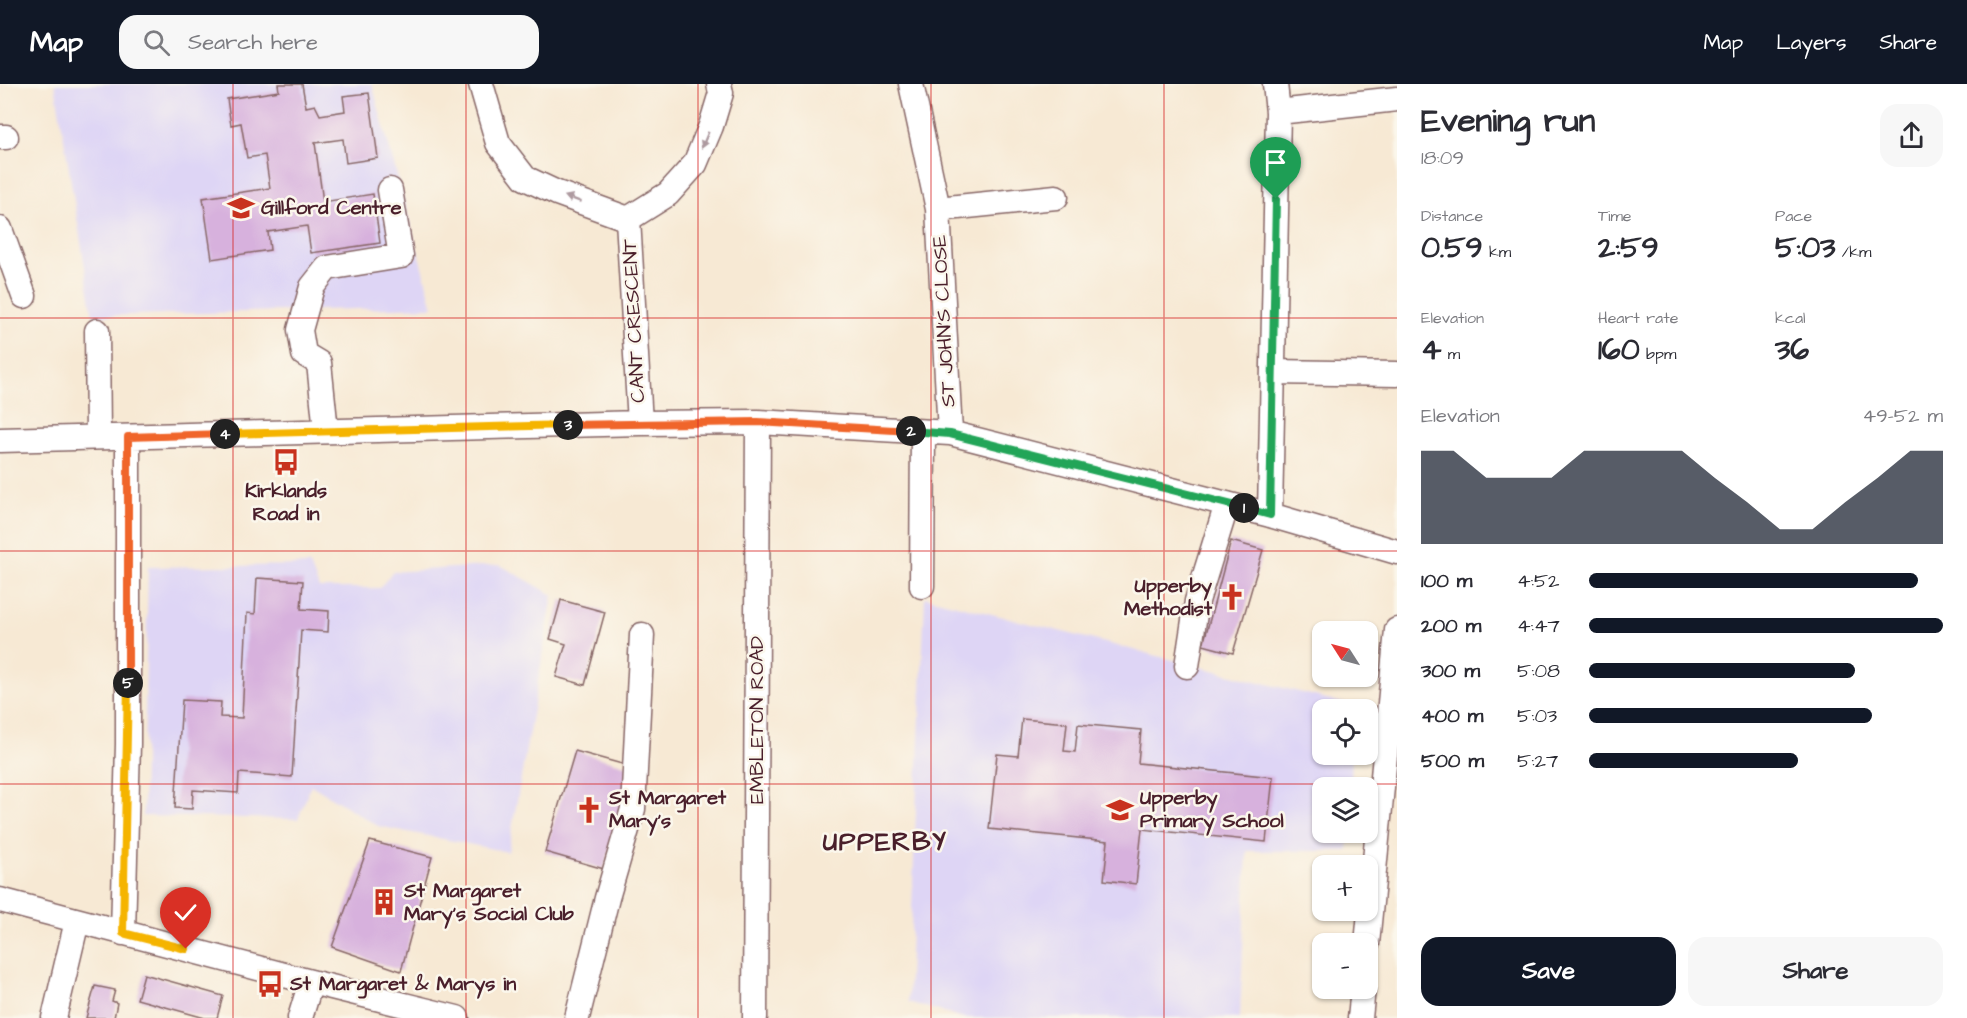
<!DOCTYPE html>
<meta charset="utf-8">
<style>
:root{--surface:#fff;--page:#f7f7f7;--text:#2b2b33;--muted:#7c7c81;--accent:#111827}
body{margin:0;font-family:"Architects Daughter",sans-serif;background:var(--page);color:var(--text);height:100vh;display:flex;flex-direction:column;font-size:22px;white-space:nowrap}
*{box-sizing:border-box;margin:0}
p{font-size:20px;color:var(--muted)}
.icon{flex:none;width:33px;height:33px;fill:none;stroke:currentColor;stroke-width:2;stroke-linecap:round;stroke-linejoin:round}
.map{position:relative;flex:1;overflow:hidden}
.panel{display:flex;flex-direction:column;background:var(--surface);width:570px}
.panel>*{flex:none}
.needle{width:39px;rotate:306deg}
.buttons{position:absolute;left:1312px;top:537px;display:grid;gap:12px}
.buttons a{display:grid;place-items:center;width:66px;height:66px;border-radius:12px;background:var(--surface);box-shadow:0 2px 4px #0004;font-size:30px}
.pin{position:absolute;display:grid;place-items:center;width:51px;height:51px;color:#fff;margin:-62px -26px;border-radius:50% 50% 50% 0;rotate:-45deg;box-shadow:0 0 6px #0007}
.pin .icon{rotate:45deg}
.km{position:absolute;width:30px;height:30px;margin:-15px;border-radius:50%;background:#222;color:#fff;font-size:16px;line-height:30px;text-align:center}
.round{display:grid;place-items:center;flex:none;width:63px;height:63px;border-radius:18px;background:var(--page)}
.head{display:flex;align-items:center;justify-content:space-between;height:102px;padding:0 24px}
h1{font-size:33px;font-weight:800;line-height:45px}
.metrics{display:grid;grid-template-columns:repeat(3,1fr);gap:9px;height:102px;padding:6px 24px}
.metrics div{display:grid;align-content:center}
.metrics b{font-size:30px;font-weight:800}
.metrics small{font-size:16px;font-weight:400}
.metrics p{font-size:16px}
.chart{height:168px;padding:12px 24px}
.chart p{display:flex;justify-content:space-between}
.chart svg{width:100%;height:108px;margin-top:6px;fill:var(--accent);opacity:.7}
.action{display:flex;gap:12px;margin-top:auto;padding:12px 24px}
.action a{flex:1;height:69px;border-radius:18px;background:var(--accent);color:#fff;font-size:24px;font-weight:800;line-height:69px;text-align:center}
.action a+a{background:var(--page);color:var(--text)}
ul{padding:0 24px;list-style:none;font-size:20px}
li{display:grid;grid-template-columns:96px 72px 1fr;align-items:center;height:45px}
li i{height:15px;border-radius:8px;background:var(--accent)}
header{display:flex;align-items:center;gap:36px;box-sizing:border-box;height:84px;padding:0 30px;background:var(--accent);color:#fff}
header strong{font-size:28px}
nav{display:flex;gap:33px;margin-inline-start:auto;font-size:21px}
.search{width:420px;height:54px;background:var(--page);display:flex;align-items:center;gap:15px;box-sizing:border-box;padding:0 21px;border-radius:18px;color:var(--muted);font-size:22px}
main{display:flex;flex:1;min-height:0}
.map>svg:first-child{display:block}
</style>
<header>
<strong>Map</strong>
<div class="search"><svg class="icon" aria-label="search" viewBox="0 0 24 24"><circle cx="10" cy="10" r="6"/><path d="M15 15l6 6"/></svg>Search here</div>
<nav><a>Map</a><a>Layers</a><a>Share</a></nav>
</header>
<main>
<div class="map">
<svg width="1397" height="934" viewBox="0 0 1397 934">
<rect width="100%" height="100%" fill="#fbf7ec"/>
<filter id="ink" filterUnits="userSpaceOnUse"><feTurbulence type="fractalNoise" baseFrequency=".0167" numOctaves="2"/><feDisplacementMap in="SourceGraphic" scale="12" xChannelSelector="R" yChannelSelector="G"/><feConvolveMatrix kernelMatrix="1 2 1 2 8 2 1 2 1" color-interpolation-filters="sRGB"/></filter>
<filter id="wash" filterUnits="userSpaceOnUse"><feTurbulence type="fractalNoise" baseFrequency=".008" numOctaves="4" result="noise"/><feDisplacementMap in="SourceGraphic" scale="24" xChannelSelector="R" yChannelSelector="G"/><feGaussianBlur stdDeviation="1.35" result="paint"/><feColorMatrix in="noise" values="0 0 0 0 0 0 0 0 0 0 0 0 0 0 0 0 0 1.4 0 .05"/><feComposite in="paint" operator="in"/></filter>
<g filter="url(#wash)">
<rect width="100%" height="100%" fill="#f7e9d4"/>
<path fill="#ded5f5" d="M 55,0 L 372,0 L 433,223 L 93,232 Z
M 310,481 L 319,504 L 380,504 L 392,488 L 500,481 L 553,511 L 508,768 L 378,742 L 311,701 L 298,735 L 143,732 L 148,483 Z
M 925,513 L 1354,622 L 1354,625 L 1323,626 L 1323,670 L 1352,671 L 1351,703 L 1323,704 L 1323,748 L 1349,749 L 1348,767 L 1247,767 L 1240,934 L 964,934 L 908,918 Z"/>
<g id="blocks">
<path fill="#d7b1dd" d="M 278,0 L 302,0 L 306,23 L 315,21 L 320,31 L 345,27 L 343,12 L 369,9 L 378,74 L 346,79 L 343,55 L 315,59 L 323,118 L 373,110 L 380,159 L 311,169 L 307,142 L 268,148 L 270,166 L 212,175 L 203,114 L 270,104 L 265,71 L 247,74 L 241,39 L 231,41 L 227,15 L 279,7 Z
M 1231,457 L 1263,466 L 1233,569 L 1203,561 Z
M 257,494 L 303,497 L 301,525 L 329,527 L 328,548 L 301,546 L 292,693 L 239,689 L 238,709 L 193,706 L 192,725 L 175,724 L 182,616 L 221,618 L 220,633 L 242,634 L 247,529 L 255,530 Z
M 561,516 L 605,528 L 585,601 L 556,593 L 566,560 L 550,555 Z
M 1022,635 L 1067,639 L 1064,667 L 1075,668 L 1078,640 L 1141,646 L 1138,679 L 1273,693 L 1266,758 L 1142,745 L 1136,800 L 1104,796 L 1108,757 L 989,745 L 997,670 L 1018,672 Z
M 575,667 L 633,683 L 604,785 L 545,768 Z
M 370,757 L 432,773 L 401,887 L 332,863 Z
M 144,890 L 223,912 L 217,934 L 205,934 L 137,915 Z
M 95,902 L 115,906 L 112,917 L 117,919 L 114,934 L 86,934 Z"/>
</g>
</g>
<g filter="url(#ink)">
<use href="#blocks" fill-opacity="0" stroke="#876666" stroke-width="1.5"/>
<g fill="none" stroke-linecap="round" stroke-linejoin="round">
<defs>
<path id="minor" d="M 481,0 L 498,59 L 525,94 L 557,109 L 628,135
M 911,0 L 938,125 L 950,349
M 1275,0 L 1278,28
M 0,53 L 6,53
M 938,125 L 1056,113
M 628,135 L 640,339
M 628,135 L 668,110 L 695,80 L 711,42 L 721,9 L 719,0
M 0,145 L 24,212
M 97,247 L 98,353
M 1273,288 L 1397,290
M 326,347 L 319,279 L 304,270 L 300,246 L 312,203 L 327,184 L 401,172 L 390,106
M 0,356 L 640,339 L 758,338 L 950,349 L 1270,431 L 1397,468
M 1270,431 L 1278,28 L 1397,15
M 922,502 L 923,348
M 1187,582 L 1197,517 L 1227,420
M 0,816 L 311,898 L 457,934
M 123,849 L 128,660 L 128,353
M 1367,860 L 1397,546
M 54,934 L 77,837
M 300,934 L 311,898
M 577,934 L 607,814 L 633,725 L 642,551
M 755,934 L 758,338
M 1360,934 L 1363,904"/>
</defs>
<use href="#minor" stroke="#876666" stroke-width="27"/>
<use href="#minor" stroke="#fff" stroke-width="24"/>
</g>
<defs><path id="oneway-solid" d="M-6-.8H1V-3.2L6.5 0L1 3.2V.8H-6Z" transform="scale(1.5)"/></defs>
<g fill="#ae9aa0">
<use href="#oneway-solid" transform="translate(705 56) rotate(113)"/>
<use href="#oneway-solid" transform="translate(573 115) rotate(-160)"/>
</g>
</g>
<g fill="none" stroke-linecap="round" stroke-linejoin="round" filter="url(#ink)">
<defs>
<path id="split-1" d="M 1244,424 L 1270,431 L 1276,115"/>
<path id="split-2" d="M 911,347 L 950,350 L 1244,424"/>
<path id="split-3" d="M 568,341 L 758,338 L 911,347"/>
<path id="split-4" d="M 225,350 L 568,341"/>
<path id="split-5" d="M 128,599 L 128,353 L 225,350"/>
<path id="split-6" d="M 128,599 L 123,849 L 186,865"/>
</defs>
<use href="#split-1" stroke="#fff" stroke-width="12"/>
<use href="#split-2" stroke="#fff" stroke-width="12"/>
<use href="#split-3" stroke="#fff" stroke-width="12"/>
<use href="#split-4" stroke="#fff" stroke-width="12"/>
<use href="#split-5" stroke="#fff" stroke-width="12"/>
<use href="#split-6" stroke="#fff" stroke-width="12"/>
<use href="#split-1" stroke="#22a559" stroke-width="8"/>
<use href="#split-2" stroke="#22a559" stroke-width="8"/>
<use href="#split-3" stroke="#f0652b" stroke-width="8"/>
<use href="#split-4" stroke="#f5b400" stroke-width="8"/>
<use href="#split-5" stroke="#f0652b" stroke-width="8"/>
<use href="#split-6" stroke="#f5b400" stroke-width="8"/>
</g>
<path fill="none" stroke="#d62828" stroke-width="1.5" stroke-opacity="0.55" d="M 233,0 L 233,934M 466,0 L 466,934M 698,0 L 698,934M 931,0 L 931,934M 1164,0 L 1164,934M 0,234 L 1397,234M 0,467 L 1397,467M 0,700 L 1397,700"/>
<defs>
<symbol id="school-bare" viewBox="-9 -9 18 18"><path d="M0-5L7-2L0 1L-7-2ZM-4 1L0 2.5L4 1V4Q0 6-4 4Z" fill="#c8321e" stroke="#fbf7ec" stroke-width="2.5" paint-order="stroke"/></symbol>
<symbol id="bus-bare" viewBox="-9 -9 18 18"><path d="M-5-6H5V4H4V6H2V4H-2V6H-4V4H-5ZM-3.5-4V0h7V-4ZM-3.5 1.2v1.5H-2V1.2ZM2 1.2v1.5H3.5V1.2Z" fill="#c8321e" stroke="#fbf7ec" stroke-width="2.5" paint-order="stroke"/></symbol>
<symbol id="church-bare" viewBox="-9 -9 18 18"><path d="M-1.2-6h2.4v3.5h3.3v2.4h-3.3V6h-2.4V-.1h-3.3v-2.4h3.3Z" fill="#c8321e" stroke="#fbf7ec" stroke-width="2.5" paint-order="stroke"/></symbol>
<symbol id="building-bare" viewBox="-9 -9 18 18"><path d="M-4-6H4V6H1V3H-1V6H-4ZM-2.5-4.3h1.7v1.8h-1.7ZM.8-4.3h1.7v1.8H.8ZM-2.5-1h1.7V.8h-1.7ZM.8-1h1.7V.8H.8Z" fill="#c8321e" stroke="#fbf7ec" stroke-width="2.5" paint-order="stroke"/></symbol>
</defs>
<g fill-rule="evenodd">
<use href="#school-bare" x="222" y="105" width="38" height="38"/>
<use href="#bus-bare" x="267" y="359" width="38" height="38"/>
<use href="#church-bare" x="1213" y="494" width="38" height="38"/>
<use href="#church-bare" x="570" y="707" width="38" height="38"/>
<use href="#school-bare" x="1101" y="707" width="38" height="38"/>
<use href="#building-bare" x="365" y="799" width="38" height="38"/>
<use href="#bus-bare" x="251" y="881" width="38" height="38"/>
</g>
<g text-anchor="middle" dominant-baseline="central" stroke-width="5" stroke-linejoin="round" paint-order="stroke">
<g font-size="20" font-weight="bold" fill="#4a1f2b" stroke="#fbf7ec" text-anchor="start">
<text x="261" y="124">Gillford Centre</text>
<text x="286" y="407" text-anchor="middle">Kirklands<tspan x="286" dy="23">Road in</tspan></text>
<text x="1212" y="502" text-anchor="end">Upperby<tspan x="1212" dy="23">Methodist</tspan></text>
<text x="609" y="714">St Margaret<tspan x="609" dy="23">Mary's</tspan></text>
<text x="1140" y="714">Upperby<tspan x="1140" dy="23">Primary School</tspan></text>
<text x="404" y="807">St Margaret<tspan x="404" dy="23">Mary's Social Club</tspan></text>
<text x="290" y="900">St Margaret &amp; Marys in</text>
</g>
<g font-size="20" fill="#4a1f2b" stroke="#fbf7ec">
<text transform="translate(634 237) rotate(-93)">CANT CRESCENT</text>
<text transform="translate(944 237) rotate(-93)">ST JOHN'S CLOSE</text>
<text transform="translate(757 636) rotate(-90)">EMBLETON ROAD</text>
</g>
<g font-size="26" font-weight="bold" letter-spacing="1.5" fill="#4a1f2b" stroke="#fbf7ec">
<text x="885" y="758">UPPERBY</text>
</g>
</g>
</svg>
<div class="buttons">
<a><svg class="needle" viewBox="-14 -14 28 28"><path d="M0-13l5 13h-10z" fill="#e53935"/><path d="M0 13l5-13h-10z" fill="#7c7c81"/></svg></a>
<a><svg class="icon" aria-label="locate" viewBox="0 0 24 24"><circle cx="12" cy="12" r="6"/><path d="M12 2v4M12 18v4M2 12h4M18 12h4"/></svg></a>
<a><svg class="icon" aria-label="layers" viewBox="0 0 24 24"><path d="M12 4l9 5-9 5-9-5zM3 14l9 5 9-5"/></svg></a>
<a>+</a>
<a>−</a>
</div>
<div class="pin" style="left:1276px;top:115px;background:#1e9e55"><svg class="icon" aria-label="arrive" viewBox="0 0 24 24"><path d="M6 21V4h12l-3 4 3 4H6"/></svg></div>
<div class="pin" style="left:186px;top:865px;background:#d93025"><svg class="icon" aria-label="check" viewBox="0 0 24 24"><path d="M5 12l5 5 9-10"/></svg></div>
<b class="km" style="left:1244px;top:424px">1</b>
<b class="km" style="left:911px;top:347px">2</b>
<b class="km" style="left:568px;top:341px">3</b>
<b class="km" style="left:225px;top:350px">4</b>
<b class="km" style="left:128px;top:599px">5</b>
</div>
<section class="panel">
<div class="head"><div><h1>Evening run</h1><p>18:09</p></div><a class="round"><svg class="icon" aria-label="share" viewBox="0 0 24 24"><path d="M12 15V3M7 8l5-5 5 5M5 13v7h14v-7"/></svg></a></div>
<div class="metrics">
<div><p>Distance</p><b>0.59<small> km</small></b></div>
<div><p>Time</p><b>2:59</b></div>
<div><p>Pace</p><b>5:03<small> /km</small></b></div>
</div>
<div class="metrics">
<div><p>Elevation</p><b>4<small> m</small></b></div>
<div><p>Heart rate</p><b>160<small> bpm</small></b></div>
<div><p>kcal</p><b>36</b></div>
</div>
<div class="chart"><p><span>Elevation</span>49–52 m</p>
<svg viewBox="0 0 160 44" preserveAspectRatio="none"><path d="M0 44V6L10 6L20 17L30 17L40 17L50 6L60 6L70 6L80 6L90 17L100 27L110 38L120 38L130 27L140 17L150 6L160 6V44z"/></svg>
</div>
<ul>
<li><b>100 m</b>4:52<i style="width:93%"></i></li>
<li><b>200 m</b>4:47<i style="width:100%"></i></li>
<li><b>300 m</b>5:08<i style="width:75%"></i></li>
<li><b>400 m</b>5:03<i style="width:80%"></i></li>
<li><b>500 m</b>5:27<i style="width:59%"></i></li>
</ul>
<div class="action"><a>Save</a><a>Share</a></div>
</section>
</main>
